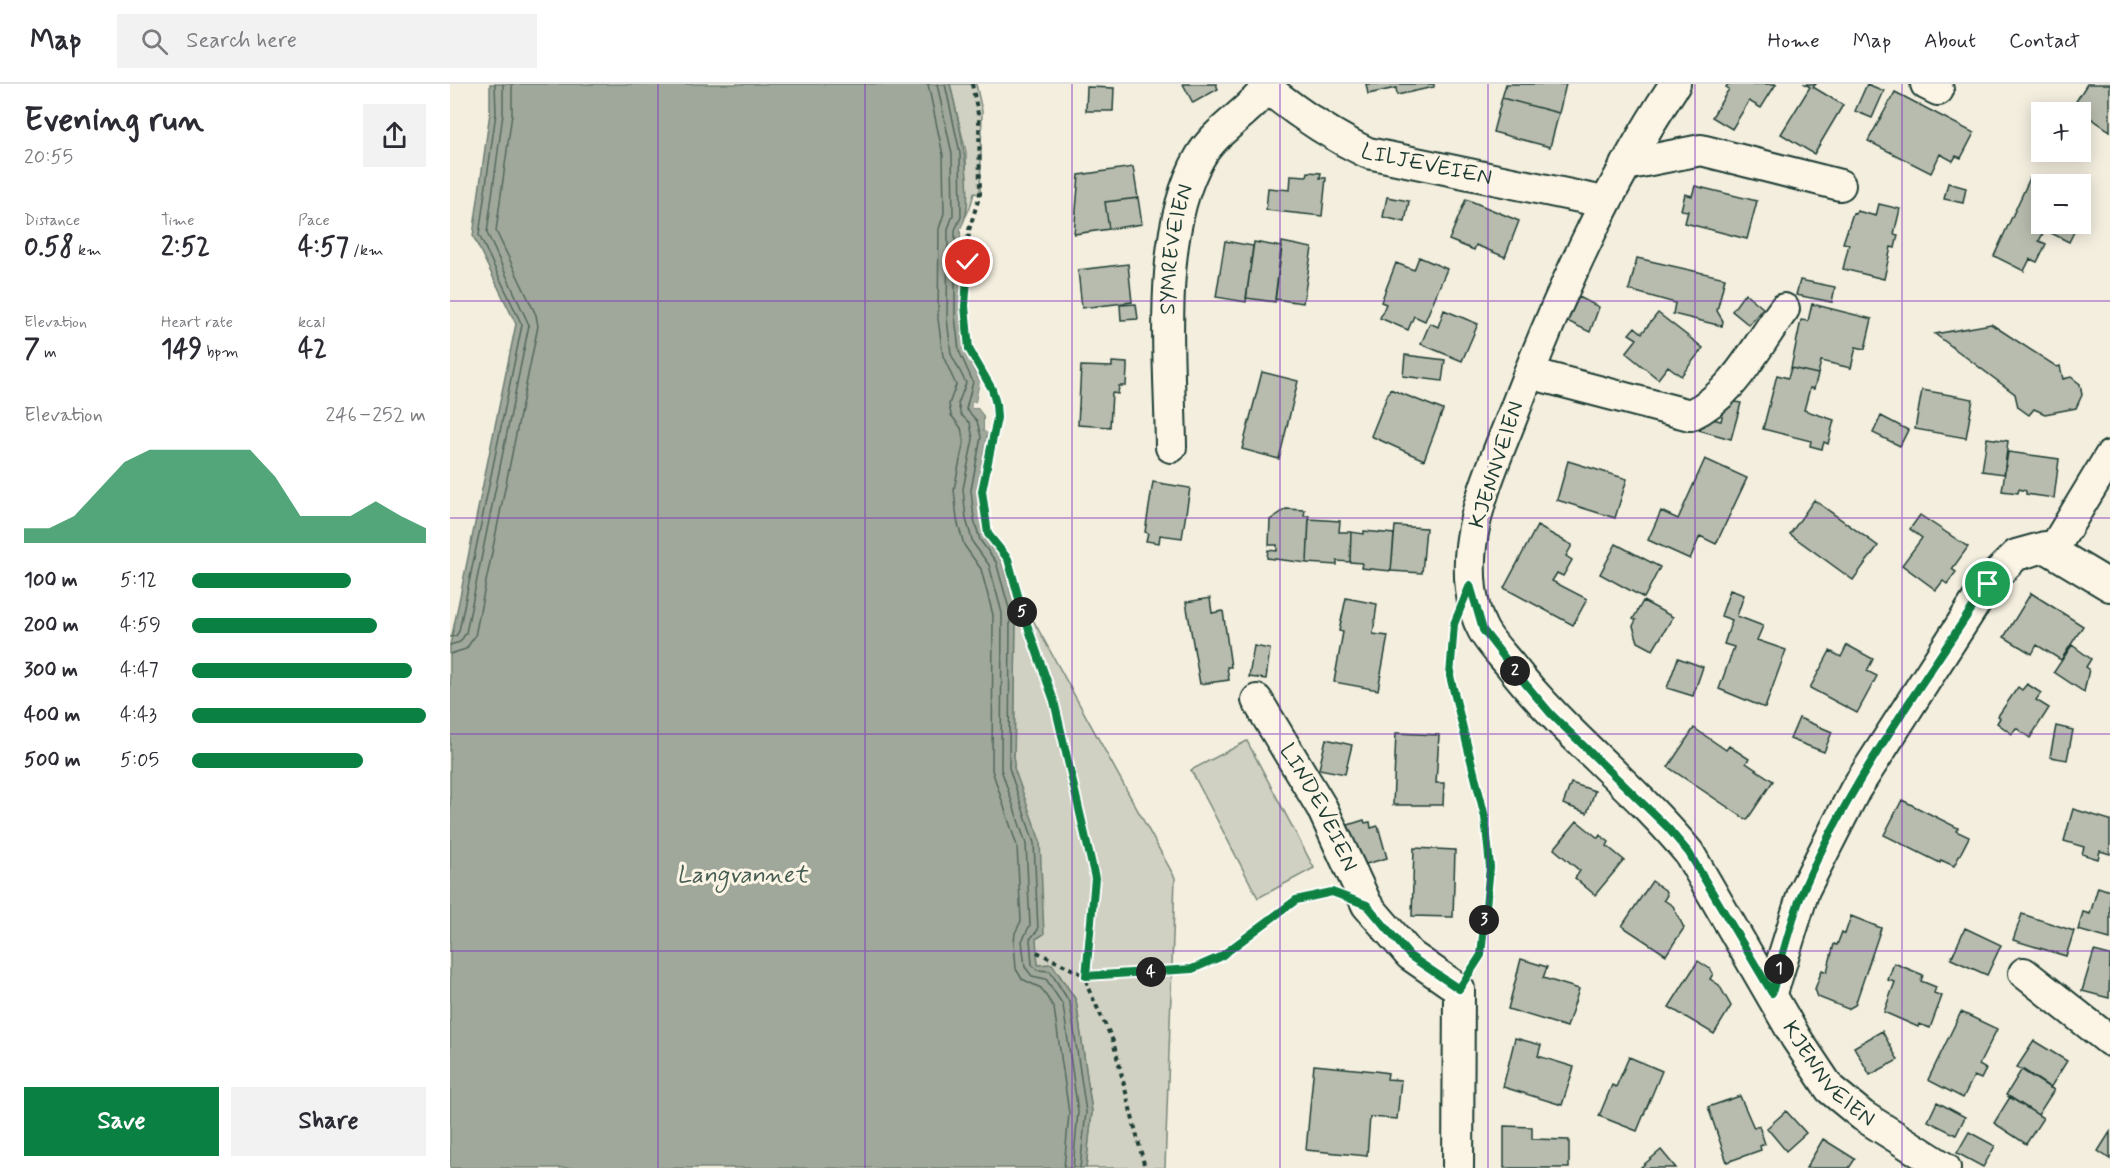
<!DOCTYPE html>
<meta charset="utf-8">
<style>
:root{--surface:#fff;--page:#f2f2f3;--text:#2b2b33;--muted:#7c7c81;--line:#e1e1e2;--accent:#0b8043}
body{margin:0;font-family:Mynerve,sans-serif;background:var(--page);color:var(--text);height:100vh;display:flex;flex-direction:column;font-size:22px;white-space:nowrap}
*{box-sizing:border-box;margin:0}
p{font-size:20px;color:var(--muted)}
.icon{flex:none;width:33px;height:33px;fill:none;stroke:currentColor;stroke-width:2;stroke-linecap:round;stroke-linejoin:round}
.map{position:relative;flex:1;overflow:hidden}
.details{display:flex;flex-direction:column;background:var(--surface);width:450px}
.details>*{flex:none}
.tools{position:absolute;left:1581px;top:18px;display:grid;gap:12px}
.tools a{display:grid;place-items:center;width:60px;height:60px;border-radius:0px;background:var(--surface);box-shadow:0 3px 15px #0003;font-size:30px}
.pin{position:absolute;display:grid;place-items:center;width:51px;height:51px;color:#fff;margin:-26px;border:3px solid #fff;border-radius:50%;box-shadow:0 2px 6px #0007}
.km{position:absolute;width:30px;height:30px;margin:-15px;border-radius:50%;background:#222;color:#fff;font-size:16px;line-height:30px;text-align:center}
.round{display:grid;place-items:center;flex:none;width:63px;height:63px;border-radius:0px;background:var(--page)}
.overview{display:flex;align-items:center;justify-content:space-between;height:102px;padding:0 24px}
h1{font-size:33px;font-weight:800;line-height:45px}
.stats{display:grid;grid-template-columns:repeat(3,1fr);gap:9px;height:102px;padding:6px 24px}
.stats div{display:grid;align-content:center}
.stats b{font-size:26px;font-weight:800}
.stats small{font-size:16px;font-weight:400}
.stats p{font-size:16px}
.chart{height:168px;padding:12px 24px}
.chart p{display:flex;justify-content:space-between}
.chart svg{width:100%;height:108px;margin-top:6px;fill:var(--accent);opacity:.7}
.primary-button{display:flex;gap:12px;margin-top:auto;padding:12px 24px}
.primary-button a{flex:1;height:69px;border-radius:0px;background:var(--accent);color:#fff;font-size:24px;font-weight:800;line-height:69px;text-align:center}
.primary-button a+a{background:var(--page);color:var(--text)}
ul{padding:0 24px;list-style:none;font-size:20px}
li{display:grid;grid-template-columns:96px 72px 1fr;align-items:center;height:45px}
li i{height:15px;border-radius:8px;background:var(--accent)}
header{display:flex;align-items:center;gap:36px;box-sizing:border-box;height:84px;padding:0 30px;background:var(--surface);border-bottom:2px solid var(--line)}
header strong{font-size:28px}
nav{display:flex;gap:33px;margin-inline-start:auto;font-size:21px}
.search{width:420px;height:54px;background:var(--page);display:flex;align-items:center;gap:15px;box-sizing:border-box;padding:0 21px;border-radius:0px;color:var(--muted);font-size:22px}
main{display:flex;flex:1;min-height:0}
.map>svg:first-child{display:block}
</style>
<header>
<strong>Map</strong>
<div class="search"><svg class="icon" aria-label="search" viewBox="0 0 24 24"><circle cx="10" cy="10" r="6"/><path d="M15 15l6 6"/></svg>Search here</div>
<nav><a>Home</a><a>Map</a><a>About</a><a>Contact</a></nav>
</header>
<main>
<section class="details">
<div class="overview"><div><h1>Evening run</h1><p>20:55</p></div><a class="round"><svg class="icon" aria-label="share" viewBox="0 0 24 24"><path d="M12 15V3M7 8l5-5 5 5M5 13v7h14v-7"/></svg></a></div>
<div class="stats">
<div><p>Distance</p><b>0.58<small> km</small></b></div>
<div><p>Time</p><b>2:52</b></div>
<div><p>Pace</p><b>4:57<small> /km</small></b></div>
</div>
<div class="stats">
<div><p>Elevation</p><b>7<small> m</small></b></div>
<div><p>Heart rate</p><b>149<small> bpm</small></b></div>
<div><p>kcal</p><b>42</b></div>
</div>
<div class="chart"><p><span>Elevation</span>246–252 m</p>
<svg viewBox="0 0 160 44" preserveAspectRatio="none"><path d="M0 44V38L10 38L20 33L30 22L40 11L50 6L60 6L70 6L80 6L90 6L100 17L110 33L120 33L130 33L140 27L150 33L160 38V44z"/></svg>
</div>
<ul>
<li><b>100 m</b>5:12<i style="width:68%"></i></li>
<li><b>200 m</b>4:59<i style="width:79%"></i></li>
<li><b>300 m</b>4:47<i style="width:94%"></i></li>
<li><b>400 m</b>4:43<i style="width:100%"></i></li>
<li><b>500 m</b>5:05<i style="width:73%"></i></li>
</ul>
<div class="primary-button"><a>Save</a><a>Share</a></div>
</section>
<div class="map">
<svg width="1660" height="1084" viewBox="0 0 1660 1084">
<rect width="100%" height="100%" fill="#f3eede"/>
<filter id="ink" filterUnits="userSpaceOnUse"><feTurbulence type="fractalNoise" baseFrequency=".0167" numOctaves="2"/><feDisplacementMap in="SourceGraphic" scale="12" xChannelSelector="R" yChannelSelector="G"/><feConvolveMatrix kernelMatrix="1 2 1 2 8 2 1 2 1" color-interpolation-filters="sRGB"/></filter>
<g filter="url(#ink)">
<path fill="#d0d1c2" stroke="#78877b" stroke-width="1.5" d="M 500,0 L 526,0 L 532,27 L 530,110 L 524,109 L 517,134 L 516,68 Z
M 577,525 L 725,794 L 715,1084 L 636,1084 L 642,1028 L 626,916 L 602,880 L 588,881 L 564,684 L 566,526 Z
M 797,657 L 864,784 L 808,814 L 741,686 Z"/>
<path fill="#a0a89b" stroke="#6c7d72" stroke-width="1.5" d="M 40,0 L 500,0 C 508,35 528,114 511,145 L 511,232 L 515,267 L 530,297 L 526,318 L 523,324 L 528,324 L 534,332 L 534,347 L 538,348 L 527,406 L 535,453 L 551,475 L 566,526 L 564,684 L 590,757 L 594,850 L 586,855 L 588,881 L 602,880 L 626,916 L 642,1028 L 636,1084 L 0,1084 L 0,561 L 66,240 L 23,152 L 40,28 Z"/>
<path fill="#f3eede" d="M 520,125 L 520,135 L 514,146 L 514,232 L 518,266 L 533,296 L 528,321 L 536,331 L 537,345 L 541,348 L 530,406 L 532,433 L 538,451 L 554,474 L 569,526 L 566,526 L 551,475 L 535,453 L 529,434 L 527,406 L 538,349 L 534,347 L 534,332 L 528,324 L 522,324 L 522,319 L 526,318 L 530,297 L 515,267 L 511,232 L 511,145 Z"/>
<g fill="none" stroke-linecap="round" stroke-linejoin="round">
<path stroke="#53685d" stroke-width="1.5" d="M 478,0 L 493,71 L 494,129 L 489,145 L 488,235 L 493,272 L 506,301 L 499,320 L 501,331 L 511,344 L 514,357 L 504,405 L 507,436 L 514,461 L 531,485 L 543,531 L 542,686 L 567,762 L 571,837 L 565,849 L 564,858 L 566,885 L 572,895 L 591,904 L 604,924 L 619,1029 L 614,1084
M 487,0 L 502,70 L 503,131 L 498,145 L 497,234 L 501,270 L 516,299 L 508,320 L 511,331 L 520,339 L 523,355 L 513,405 L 516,435 L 523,459 L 539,481 L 552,529 L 551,685 L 576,760 L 580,841 L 572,857 L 575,883 L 582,892 L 596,895 L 613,921 L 628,1028 L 623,1084
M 495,0 L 510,69 L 511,133 L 505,146 L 505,232 L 509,267 L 523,298 L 516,325 L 527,337 L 531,353 L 521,406 L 524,435 L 530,456 L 546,478 L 560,528 L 559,684 L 584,759 L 588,846 L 580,855 L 582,881 L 587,886 L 600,887 L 620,919 L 636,1028 L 630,1084
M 0,553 L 6,552 L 9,547 L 72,241 L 29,151 L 46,29 L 45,0
M 0,561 L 10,558 L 16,549 L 79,241 L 37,149 L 53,30 L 53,0
M 0,570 L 16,565 L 25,552 L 88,242 L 86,231 L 46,147 L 62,30 L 62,0"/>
</g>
<path fill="#b8bcae" stroke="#1f3d34" stroke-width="1.5" d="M 733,0 L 766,0 L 768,5 L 743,19 Z
M 916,0 L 984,0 L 984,3 L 947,11 L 946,4 L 918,10 Z
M 1056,0 L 1116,0 L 1109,29 L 1052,14 Z
M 1278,0 L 1326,0 L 1311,24 L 1299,17 L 1282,45 L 1262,33 L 1279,5 L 1276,3 Z
M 1355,0 L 1366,0 L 1363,3 L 1393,21 L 1364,70 L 1331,50 L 1360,3 Z
M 1417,0 L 1434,7 L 1422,34 L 1405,27 Z
M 1637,0 L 1660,0 L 1660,47 L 1623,22 Z
M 637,3 L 664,4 L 663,27 L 636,27 Z
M 1445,8 L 1524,49 L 1511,74 L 1506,72 L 1503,77 L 1490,70 L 1481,89 L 1418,57 Z
M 1052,14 L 1109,29 L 1100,63 L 1043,48 Z
M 683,83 L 688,114 L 655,118 L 659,145 L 624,150 L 629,91 Z
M 858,88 L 871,89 L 870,94 L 876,94 L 872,132 L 816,126 L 818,104 L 840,106 L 841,91 L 857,92 Z
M 1580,94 L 1593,100 L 1592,140 L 1628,140 L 1619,158 L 1595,146 L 1589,157 L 1596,160 L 1587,178 L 1580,175 L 1574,187 L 1544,172 Z
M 1498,99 L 1516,104 L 1513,119 L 1494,115 Z
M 1245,102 L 1307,117 L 1297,155 L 1235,139 L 1238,127 L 1231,126 L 1235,110 L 1242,112 Z
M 937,113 L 959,117 L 955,138 L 933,133 Z
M 688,114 L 692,140 L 659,145 L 655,118 Z
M 1016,115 L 1069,137 L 1055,173 L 1026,161 L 1024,166 L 999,156 Z
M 1429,120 L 1450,125 L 1444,150 L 1448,151 L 1445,164 L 1441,163 L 1434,195 L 1393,185 L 1399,160 L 1393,159 L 1403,129 L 1406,130 L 1407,127 L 1426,132 Z
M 775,157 L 803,162 L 796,218 L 766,213 Z
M 804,158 L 832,163 L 825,218 L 796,214 Z
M 832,158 L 862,164 L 853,219 L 825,215 Z
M 969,173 L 997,185 L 975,237 L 964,232 L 958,246 L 930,234 L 936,220 L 931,218 L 946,179 L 964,186 Z
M 1187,174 L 1275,194 L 1267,227 L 1273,237 L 1272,242 L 1223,230 L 1225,219 L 1179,206 Z
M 678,180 L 682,218 L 632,224 L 628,186 Z
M 1350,196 L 1385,203 L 1382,218 L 1346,211 Z
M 1295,209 L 1313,224 L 1299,241 L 1282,227 Z
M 1129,213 L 1149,223 L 1140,248 L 1117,237 Z
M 686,220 L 688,235 L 671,236 L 670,221 Z
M 1362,220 L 1422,235 L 1415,265 L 1406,263 L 1401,284 L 1371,277 L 1368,290 L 1341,284 L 1351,236 L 1358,237 Z
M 994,226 L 1028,240 L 1012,277 L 971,260 L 980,239 L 988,243 Z
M 1208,229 L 1253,264 L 1231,292 L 1218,282 L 1208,295 L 1176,269 L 1187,255 L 1179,250 L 1185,243 L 1192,249 Z
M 1541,240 L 1607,283 L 1610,282 L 1613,295 L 1621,293 L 1630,300 L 1632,311 L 1626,324 L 1595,330 L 1584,325 L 1579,331 L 1568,323 L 1565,310 L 1485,250 Z
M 955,271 L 995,276 L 992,297 L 953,292 Z
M 662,278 L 677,279 L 677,284 L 676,302 L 669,302 L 668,310 L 662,309 L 660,343 L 628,341 L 631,282 L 662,283 Z
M 1341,284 L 1368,290 L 1364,305 L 1360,304 L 1354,326 L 1384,336 L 1378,360 L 1374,358 L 1372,365 L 1360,362 L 1361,357 L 1313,345 L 1327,291 L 1338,294 Z
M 812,288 L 848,297 L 829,375 L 792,365 Z
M 940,305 L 993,326 L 974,376 L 921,352 Z
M 1472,306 L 1523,315 L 1516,354 L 1465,345 Z
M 1276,316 L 1291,319 L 1281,355 L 1249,346 L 1258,334 L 1271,337 Z
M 1431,332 L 1458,346 L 1450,362 L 1423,349 Z
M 1537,354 L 1558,357 L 1554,390 L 1532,387 Z
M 1558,368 L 1609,375 L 1604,414 L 1576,410 L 1576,407 L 1569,405 L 1568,409 L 1552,407 Z
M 1255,375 L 1297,394 L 1266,460 L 1250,452 L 1240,475 L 1198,456 L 1211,427 L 1228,435 Z
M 1118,377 L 1177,395 L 1165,434 L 1107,416 Z
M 703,398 L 740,404 L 732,454 L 710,451 L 709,459 L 696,457 L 698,449 L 695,448 Z
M 1364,416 L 1428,462 L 1403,496 L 1340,450 Z
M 836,425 L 855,426 L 854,432 L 859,432 L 857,479 L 817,474 L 818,466 L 827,467 L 827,461 L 819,461 L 820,436 Z
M 1470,431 L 1518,463 L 1502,485 L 1506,488 L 1497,500 L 1493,497 L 1486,506 L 1452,481 L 1472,454 L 1460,445 Z
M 859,435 L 890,437 L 889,448 L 901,448 L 900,478 L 887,477 L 887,481 L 857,479 Z
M 945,442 L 976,444 L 972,489 L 941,487 Z
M 1087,442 L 1122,461 L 1116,472 L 1122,476 L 1113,492 L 1107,489 L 1102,497 L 1137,515 L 1123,541 L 1054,504 Z
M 914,447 L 944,450 L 941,487 L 911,484 L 912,479 L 900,478 L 901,448 L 914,450 Z
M 1166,460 L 1210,483 L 1194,514 L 1150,490 Z
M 1280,506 L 1294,511 L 1287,532 L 1313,542 L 1307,556 L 1336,566 L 1315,624 L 1269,605 L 1284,563 L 1274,560 L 1282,536 L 1271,532 Z
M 1581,509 L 1633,542 L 1611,576 L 1587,561 L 1582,570 L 1554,553 Z
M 760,514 L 762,529 L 773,527 L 781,583 L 777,583 L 779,596 L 750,600 L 736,518 Z
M 896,514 L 927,520 L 923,550 L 938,552 L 928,606 L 884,598 L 893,548 L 889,547 Z
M 1193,517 L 1223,533 L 1203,566 L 1188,558 L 1183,542 L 1186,536 L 1183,535 Z
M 1397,561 L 1423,575 L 1417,587 L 1427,592 L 1407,629 L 1360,604 L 1380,567 L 1391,573 Z
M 1622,561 L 1641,575 L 1636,583 L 1639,585 L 1634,608 L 1604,588 Z
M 804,562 L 820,565 L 816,595 L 799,593 Z
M 1228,574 L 1253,583 L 1243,612 L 1217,604 Z
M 1577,600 L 1591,609 L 1586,616 L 1599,624 L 1580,654 L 1566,644 L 1562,650 L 1547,639 L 1550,634 L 1548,632 L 1568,603 L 1572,606 Z
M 1349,634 L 1382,648 L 1374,668 L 1340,655 Z
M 1606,642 L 1623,646 L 1617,676 L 1600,673 Z
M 1244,644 L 1276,666 L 1279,662 L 1299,675 L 1296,679 L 1323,697 L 1297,736 L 1218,683 Z
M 946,649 L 989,651 L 986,699 L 994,699 L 993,721 L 943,721 Z
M 876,655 L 902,661 L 895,690 L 869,685 Z
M 1121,699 L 1145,707 L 1137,729 L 1113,720 Z
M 1452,716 L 1508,744 L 1506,747 L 1519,753 L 1504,782 L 1491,776 L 1490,779 L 1434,751 Z
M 1623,725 L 1660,736 L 1660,770 L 1650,767 L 1648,775 L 1632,770 L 1634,763 L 1614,757 Z
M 914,736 L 915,739 L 920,738 L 921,744 L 928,742 L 937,774 L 909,782 L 898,741 Z
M 1127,737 L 1148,754 L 1150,751 L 1159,758 L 1157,762 L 1174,776 L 1145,811 L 1125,794 L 1130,787 L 1104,765 Z
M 964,764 L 1005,766 L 1003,833 L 962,832 Z
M 1202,797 L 1215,806 L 1217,811 L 1214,816 L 1223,822 L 1234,844 L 1216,871 L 1172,842 Z
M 1648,803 L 1660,807 L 1660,855 L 1628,846 L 1633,828 L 1640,830 Z
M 1572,830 L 1624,847 L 1616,872 L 1563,856 Z
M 1401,832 L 1431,844 L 1405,921 L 1398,925 L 1368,913 L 1365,905 L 1372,886 L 1377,888 L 1384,860 L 1387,861 L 1392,848 L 1395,850 Z
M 1515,844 L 1551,861 L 1537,891 L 1501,875 Z
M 1644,867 L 1660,871 L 1659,914 L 1632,907 Z
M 1071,875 L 1097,883 L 1093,894 L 1129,905 L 1117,943 L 1058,925 Z
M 1248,877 L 1260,885 L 1263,890 L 1260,895 L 1269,901 L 1281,922 L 1264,950 L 1219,923 Z
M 1444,879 L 1473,891 L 1471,897 L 1486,903 L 1484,909 L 1492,912 L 1480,944 L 1469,940 L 1468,943 L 1434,928 L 1445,898 L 1438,896 Z
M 1511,928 L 1547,945 L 1529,981 L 1536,985 L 1531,995 L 1524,992 L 1513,1014 L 1478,996 Z
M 1432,947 L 1448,976 L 1420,991 L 1404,963 Z
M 1065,954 L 1091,961 L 1088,972 L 1124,983 L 1112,1021 L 1053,1003 Z
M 1584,957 L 1617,977 L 1600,1004 L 1567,983 Z
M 1179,973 L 1212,987 L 1187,1047 L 1149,1032 L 1162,1001 L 1166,1003 Z
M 864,981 L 925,987 L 938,989 L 937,995 L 951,996 L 947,1035 L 920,1033 L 917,1072 L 856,1066 Z
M 1572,985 L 1604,1006 L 1588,1031 L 1556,1011 Z
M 1290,1012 L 1304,1044 L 1309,1042 L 1315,1060 L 1310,1062 L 1311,1066 L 1277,1078 L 1258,1023 Z
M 1560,1013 L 1593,1034 L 1576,1060 L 1544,1039 Z
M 1487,1018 L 1515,1033 L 1506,1051 L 1478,1037 Z
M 1336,1027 L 1356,1049 L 1336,1067 L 1317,1044 Z
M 1054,1042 L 1082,1043 L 1082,1055 L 1119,1056 L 1119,1084 L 1054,1084 Z
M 1519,1048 L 1545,1062 L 1533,1083 L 1507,1069 Z
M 1660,1048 L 1660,1075 L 1648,1067 Z
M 1373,1055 L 1405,1075 L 1399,1084 L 1356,1084 Z
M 1211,1066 L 1226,1084 L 1190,1084 Z"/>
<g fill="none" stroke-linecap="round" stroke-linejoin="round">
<defs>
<g id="minor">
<path id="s1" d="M 1225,0 C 1156,104 1106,217 1062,333 C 1046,374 1026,418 1021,462 C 1018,489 1020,522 1033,546 C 1040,559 1052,571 1061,582 C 1114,650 1184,702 1239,769 L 1346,954 L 1380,1005 L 1413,1032 L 1495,1084"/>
<path d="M 1476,0 L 1488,6"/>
<path id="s2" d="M 817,4 C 849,30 880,51 918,69 L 1154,118"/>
<path d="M 1175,81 L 1251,66 L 1390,101"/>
<path d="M 1079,289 L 1240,331 C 1284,311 1306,262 1334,225"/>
<path id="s3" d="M 721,363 C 720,277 706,149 750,73 C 768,43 802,27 819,0"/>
<path d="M 1603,466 L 1660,372"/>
<path id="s4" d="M 807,616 L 872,724 L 917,821 L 960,871 L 1009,905 L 1008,1084"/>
<path d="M 1574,889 L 1660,957"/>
<path d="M 1322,909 L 1354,806 L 1405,706 L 1538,499 L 1566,471 L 1595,463 L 1660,502"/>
</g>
</defs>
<use href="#minor" stroke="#1f3d34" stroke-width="34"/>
<path stroke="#1f3d34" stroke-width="4" stroke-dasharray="4.5 4.5" stroke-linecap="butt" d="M 522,0 L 529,35 L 530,110 L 519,146 L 515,222 L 519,265 L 542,305 L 547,334 L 532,407 L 538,450 L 558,475 L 571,526 L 605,617 L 645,794 L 636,892 L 638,904 L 663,957 L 695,1084
M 1003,553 L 1000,592 L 1035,733 L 1040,783 L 1031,871 L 1025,881
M 587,868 L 636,892 L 742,885 L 770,873 L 846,816 L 880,809"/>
<use href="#minor" stroke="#fcf5e5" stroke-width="30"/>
</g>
</g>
<g fill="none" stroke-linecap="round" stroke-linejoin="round" filter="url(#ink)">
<defs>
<path id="route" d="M 518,178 L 515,222 L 519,265 L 542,305 L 546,320 L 547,334 L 532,407 L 538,450 L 558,475 L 572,526 L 604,617 L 645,794 L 636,892 L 742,885 L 770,873 L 846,816 L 882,808 L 917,821 L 960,872 L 1009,905 L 1031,871 L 1040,783 L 1035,733 L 1000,592 L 1004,540 L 1020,501 L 1033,546 L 1068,591 L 1101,630 L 1218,744 L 1239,769 L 1322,909 C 1332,874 1340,838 1354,804 C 1401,696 1474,598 1538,500"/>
</defs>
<use href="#route" stroke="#fff" stroke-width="12"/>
<use href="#route" stroke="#0b8043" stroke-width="8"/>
</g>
<path fill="none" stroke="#7b2cbf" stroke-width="1.5" stroke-opacity="0.55" d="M 208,0 L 208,1084M 415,0 L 415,1084M 622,0 L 622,1084M 830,0 L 830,1084M 1038,0 L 1038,1084M 1245,0 L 1245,1084M 1452,0 L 1452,1084M 0,217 L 1660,217M 0,434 L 1660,434M 0,650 L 1660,650M 0,867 L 1660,867"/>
<g text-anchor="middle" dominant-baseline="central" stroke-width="6" stroke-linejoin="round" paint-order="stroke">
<g font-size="22" fill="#1f3d34" stroke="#fcf5e5">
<text stroke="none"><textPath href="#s2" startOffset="180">LILJEVEIEN</textPath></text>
<text stroke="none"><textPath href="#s3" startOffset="198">SYMREVEIEN</textPath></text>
<text transform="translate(1047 381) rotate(-72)">KJENNVEIEN</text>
<text stroke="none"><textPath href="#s4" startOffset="124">LINDEVEIEN</textPath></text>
<text stroke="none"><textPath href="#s1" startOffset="1160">KJENNVEIEN</textPath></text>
</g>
<g font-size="24" font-style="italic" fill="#465d53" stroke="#fcf5e5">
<text x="292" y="791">Langvannet</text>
</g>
</g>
</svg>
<div class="tools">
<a>+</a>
<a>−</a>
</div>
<div class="pin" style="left:1538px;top:500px;background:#1e9e55"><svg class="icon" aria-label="arrive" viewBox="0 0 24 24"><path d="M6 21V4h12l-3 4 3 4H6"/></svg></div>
<div class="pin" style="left:518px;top:178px;background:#d93025"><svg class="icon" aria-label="check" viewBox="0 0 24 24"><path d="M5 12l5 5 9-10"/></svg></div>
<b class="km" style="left:1329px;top:885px">1</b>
<b class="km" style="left:1065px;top:587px">2</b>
<b class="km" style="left:1034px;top:836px">3</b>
<b class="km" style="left:701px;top:888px">4</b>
<b class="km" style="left:572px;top:528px">5</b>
</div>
</main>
